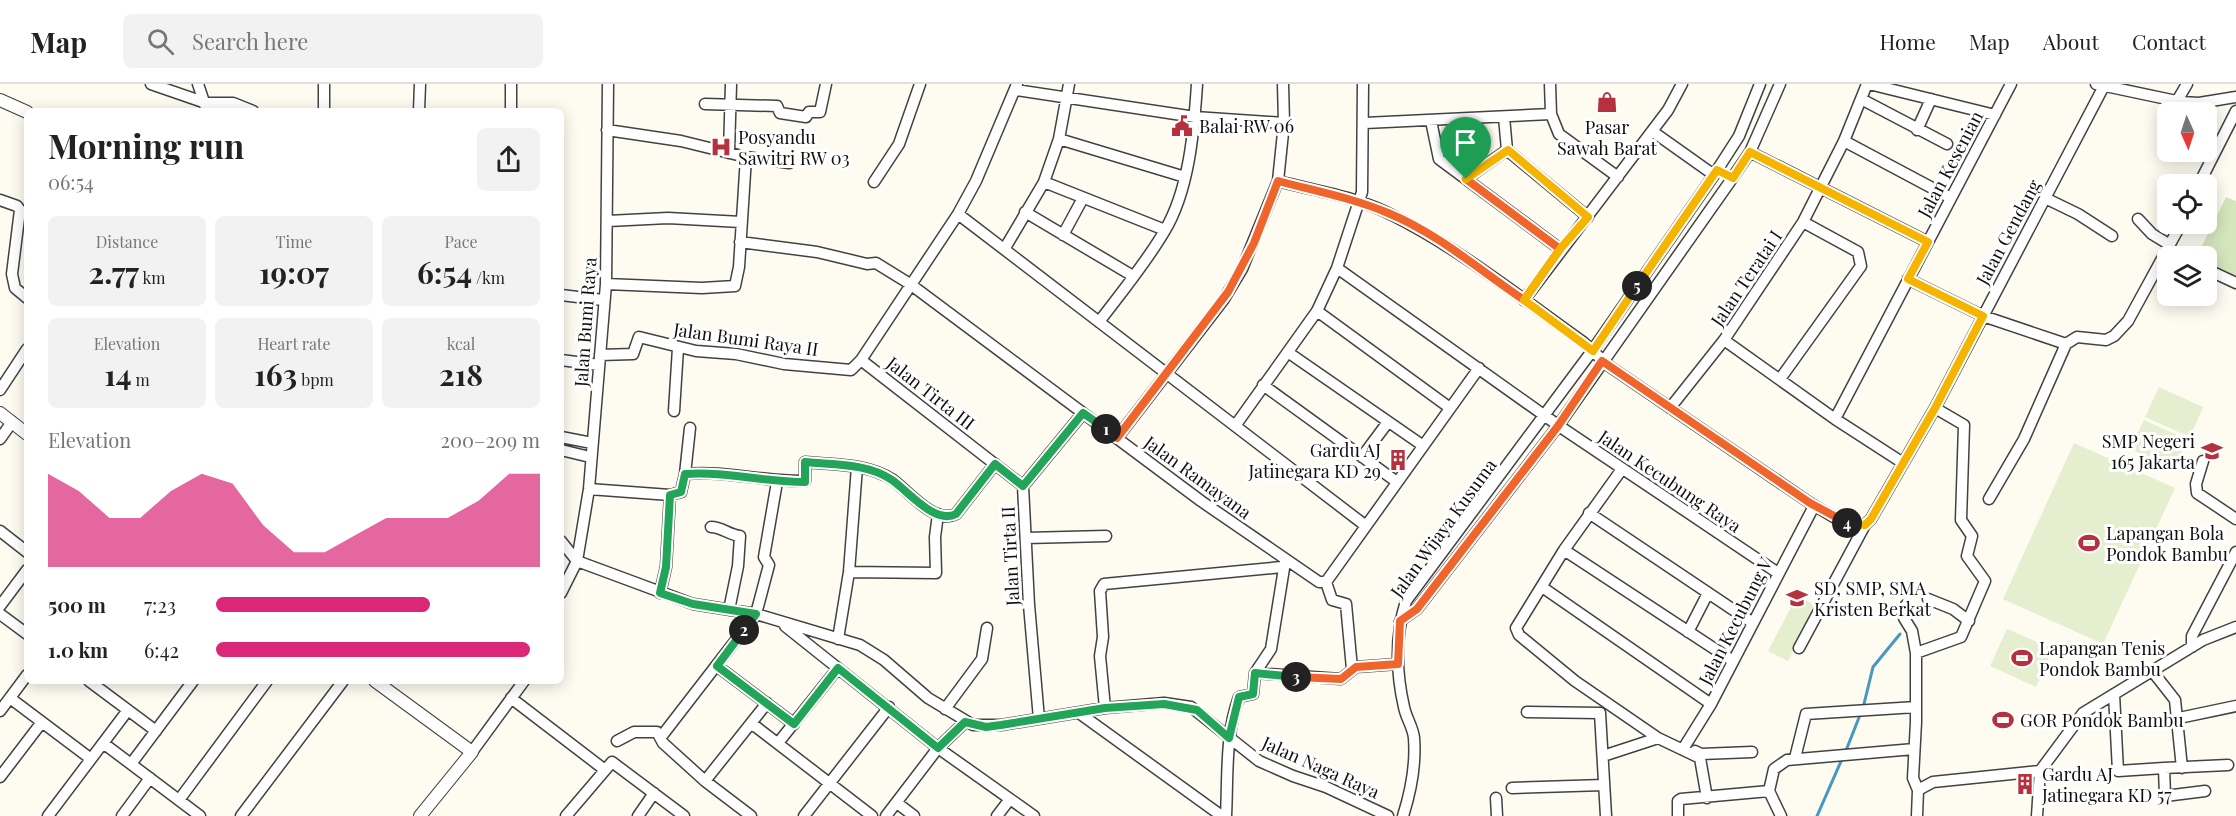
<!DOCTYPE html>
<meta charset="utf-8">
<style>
:root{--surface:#fff;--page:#f2f2f2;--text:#222;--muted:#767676;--line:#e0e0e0;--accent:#db2777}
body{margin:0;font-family:"Playfair Display",serif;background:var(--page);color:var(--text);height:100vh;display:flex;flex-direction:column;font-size:22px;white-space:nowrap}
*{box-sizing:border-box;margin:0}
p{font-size:20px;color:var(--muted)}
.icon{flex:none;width:33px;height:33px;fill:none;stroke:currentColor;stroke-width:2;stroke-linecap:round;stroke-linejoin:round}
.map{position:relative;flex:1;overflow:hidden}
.drawer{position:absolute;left:24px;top:24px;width:540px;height:576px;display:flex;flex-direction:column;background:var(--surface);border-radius:9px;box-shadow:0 3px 15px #0003}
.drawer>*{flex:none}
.needle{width:39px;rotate:177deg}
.buttons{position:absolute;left:2157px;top:18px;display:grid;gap:12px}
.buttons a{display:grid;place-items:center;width:60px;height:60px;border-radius:9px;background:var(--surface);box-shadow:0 3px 15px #0003;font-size:30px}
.pin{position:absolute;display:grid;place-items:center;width:51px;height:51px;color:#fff;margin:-62px -26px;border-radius:50% 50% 50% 0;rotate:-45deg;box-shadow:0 0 6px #0007}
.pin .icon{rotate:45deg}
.km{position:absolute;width:30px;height:30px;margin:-15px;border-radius:50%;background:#222;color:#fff;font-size:16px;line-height:30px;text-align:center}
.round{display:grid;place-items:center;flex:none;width:63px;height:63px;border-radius:9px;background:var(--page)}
.overview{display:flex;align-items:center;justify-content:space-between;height:102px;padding:0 24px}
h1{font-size:33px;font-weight:700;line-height:45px}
.metrics{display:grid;grid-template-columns:repeat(3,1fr);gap:9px;height:102px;padding:6px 24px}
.metrics div{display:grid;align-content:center;border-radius:9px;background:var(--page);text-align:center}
.metrics b{font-size:30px;font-weight:700}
.metrics small{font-size:16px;font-weight:400}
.metrics p{font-size:16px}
.chart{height:168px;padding:12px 24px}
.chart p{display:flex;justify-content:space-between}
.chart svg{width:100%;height:108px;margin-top:6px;fill:var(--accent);opacity:.7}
ul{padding:0 24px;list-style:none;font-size:20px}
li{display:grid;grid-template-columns:96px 72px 1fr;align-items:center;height:45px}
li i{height:15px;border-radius:8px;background:var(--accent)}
header{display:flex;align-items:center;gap:36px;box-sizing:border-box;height:84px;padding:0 30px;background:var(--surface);border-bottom:2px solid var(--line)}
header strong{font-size:28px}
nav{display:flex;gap:33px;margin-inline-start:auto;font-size:21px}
.search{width:420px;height:54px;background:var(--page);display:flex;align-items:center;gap:15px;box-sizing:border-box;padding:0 21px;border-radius:9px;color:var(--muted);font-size:22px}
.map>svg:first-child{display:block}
</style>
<header>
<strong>Map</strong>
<div class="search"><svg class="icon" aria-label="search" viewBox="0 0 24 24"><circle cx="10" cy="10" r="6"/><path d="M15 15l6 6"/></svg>Search here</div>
<nav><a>Home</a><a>Map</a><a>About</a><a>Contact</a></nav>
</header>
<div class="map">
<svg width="2236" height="732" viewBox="0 0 2236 732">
<rect width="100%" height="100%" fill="#fefbf1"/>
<path fill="#d5e6bd" d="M 2226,113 L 2236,117 L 2236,199 L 2207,185 L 2206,172 L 2197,172 Z"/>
<path fill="#e5eece" d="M 2159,303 L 2203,323 L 2190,353 L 2145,333 Z
M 2144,336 L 2188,356 L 2174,385 L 2130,365 Z
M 2074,359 L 2175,404 L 2103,560 L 2003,515 Z
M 1797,512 L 1817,522 L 1788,577 L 1768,567 Z
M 2007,545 L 2053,565 L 2036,603 L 1990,582 Z"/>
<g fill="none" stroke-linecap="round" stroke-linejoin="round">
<path stroke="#4698c3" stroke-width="3" d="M 1863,624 L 1873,583 L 1900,550
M 1845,669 L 1860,631
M 1817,732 L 1842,675"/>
<defs>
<path id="minor" d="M 151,0 L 206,19 L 233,19 L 253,27
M 198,0 L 207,27
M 1017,0 L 976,97 L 958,130 L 861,276 L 1023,402
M 1550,0 L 1551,30 L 1559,50 L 1618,93
M 1869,0 L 1995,31
M 2096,0 L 2181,18 L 2199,19 L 2236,13
M 1016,6 L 1195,33 L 1284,39
M 1863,16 L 1947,60
M 2177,17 L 2187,0
M 705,20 L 777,22 L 780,29 L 806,33 L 809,28 L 820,28 L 826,0
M 324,27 L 324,0
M 419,27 L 420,0
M 511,27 L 511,0
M 1504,33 L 1507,66 L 1588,133
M 1431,37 L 1439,75 L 1560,165
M 1365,39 L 1551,30
M 1917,46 L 1931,15
M 1652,47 L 1714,91
M 1059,55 L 1185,93
M 1844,57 L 1951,114
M 1750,68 L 1928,158
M 729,69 L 731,0
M 746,73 L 789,79
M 1466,95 L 1507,66
M 1278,97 C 1316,107 1358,113 1392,131 C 1460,165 1521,214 1583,258 L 1609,282 L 1810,419 L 1837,435 L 1856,442 L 1865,441 L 1871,435 L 1935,324 L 2105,0
M 874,98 L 899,60 L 920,0
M 1044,98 L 1165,146
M 2199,100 L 2236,27
M 2045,114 L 2078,130 L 2112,152
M 0,116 L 17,122 L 20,126 L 12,190 L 15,204 L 27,214
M 1025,128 L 1133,192
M 958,130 L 1366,442
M 2138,135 L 2152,150 L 2170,161
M 608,137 L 668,134 L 741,138
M 1063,151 L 1083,114
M 740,158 L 817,168 L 867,180 L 876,179 L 910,200 L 1201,417 L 1319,498 L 1326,498
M 1005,164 L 1044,98 L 1059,55 L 1069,0
M 2166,167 L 2178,172
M 1337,184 L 1562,344 L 1778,489
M 2206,185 L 2236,199
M 1908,195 L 1983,232 L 2066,260 L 2077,253 L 2106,256 L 2114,252 L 2128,237 L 2181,140
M 606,200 L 702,204 L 735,202 L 739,183 L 746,73 L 681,57 L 607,46
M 561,211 L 603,216
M 1524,216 L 1668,26 L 1682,0
M 1317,227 L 1450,324
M 1099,238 C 1121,209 1145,180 1164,148 C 1189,107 1194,47 1197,0
M 1724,256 L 1835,335 L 1903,379
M 1289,269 L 1422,361
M 600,271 L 633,270 L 639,253 L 696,267 L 736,270 L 784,280 L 851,286 L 861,276
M 561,276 L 599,281
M 1780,295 L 1861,182 L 1858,168 L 1803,138
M 1263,301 L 1397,398
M 0,306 L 27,265
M 1670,324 L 1724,256 L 1803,138 L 1844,57 L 1867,0
M 674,327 L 678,264
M 1835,335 L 2011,0
M 1235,342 L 1317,227 L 1337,184 L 1362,108 L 1363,0
M 561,353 L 592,359
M 1117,354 L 1224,215 L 1242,185 L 1278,97 L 1284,39 L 1283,0
M 0,355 L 12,338
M 561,366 L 590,373
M 1362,373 L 1388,338
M 2203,377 L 2196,400 L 2197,409 L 2236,435
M 1622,385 L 1564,466 L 1516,544 L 1519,551 L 1575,597 L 1658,654 L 1700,674 L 1707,714
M 685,390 L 690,344
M 589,405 L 670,411 L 681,408 L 685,390 C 725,386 764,398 805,397 L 805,378 C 833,381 868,379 893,396 C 908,407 935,441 956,430 L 995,380
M 1989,415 L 2024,355 L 2066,260
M 1589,429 L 1753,539
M 711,443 C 722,443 729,451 740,452 L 738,482 L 729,526
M 0,447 L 27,468
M 1026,454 L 1106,452
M 561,457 L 577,477 L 693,520 L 756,530 L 860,561 L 884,576 L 928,614 L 973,641 L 1001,641 L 1105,624 L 1164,619 L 1191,623 L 1259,677 L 1293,692 L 1326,703 L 1388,732
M 1564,466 L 1733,577
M 849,488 L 936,489 L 935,453 L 938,430
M 1326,498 L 1479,284
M 1326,498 L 1332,516 L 1346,520 L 1352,585
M 1542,503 L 1711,620
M 561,509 L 577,477 L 589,405 L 606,200 L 608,0
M 660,509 L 666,483 L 670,411
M 1928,515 L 1953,525 L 1969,537
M 1906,521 L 1904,534 L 1912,547 L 1916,569
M 0,522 L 27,486
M 0,530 L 27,550
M 1400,537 L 1417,525 L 1558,342 L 1729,99 L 1750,68 L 1780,0
M 785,542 L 938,664 L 1034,732
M 1688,548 L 1708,509
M 838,555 L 849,488 L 857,383
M 2192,563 L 2192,552 L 2236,468
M 1799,564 L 1865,441
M 717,582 L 794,640
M 2153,588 L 2175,616 L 2182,684
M 1255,589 L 1341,595 L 1356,583 L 1398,580
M 89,597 L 156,647
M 2114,610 L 2118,687 L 2164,684
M 10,614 L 91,675
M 511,614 L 605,686
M 1105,624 L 1100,572 L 1103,553 L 1100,507 L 1104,500 L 1282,483
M 945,625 L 982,575 L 987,544
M 0,627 L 27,591
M 1527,628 L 1600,629 L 1606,732
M 1079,629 L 1219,730 L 1225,732
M 2179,634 L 2236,622
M 1039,635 L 1029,521 L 1023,402 L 1083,329
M 751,639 L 872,732
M 661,653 L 756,530 L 769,481 L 764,473 L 777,398
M 617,657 L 634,648 L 657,648 L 663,659 L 705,697 L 751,732
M 103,659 L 200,732
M 778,659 L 838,584
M 1683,665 L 1711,620 L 1814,422
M 1695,667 L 1701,670 L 1752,668
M 472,668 L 524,597
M 1603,672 L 1658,654
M 1795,674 L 1806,630 L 1916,623
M 131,680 L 193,597
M 2040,687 L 2083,629 L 2203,556 L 2236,543
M 0,693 L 42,638
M 705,697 L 767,619
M 1512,704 L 1604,701
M 1918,706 L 1913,694 L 1916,638 L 1916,569 L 1961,553 L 1985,497 L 1967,472 L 1972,452 L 1961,436 L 1964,341 L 1935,324
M 1918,706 L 1933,698 L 2040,687
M 1769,707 L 1781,732
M 2205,707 L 2165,712 L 2164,684 L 2228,681
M 1496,714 L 1497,732
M 179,716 L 267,597
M 897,719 L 914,732
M 48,732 L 128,626
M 122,732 L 150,694
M 241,732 L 343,597
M 566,732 L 612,678 L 684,732
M 638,732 L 654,709
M 804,732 L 889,623
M 886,732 L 938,664 L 965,638
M 997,732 L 1010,715
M 1226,732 C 1228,692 1225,651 1239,613 L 1253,610 L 1255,589 L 1271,565 L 1285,478
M 1403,732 C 1411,707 1416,680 1414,654 C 1413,643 1406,634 1404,623 C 1396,588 1395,552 1406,517 L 1592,267 L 1714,91 L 1739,52 L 1760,0
M 1678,732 L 1678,717 L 1681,715 L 1769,707 L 1774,685 L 1787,676 L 1914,665
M 1917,732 L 1918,706
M 2037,732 L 2040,687"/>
<path id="tertiary" d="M 0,16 L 27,28
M 0,329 L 27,350
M 375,597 L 472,668 L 420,732"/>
</defs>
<use href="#minor" stroke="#424242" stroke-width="13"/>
<use href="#tertiary" stroke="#424242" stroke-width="14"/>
<use href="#minor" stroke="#fff" stroke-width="10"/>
<use href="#tertiary" stroke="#fff" stroke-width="12"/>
</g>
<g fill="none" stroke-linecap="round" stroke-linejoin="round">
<defs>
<path id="split-1" d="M 1106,345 L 1117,354 L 1228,208 L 1254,159 L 1278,97 C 1315,107 1353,114 1388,129 C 1437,149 1481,187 1524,216 L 1560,165 L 1466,95"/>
<path id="split-2" d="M 744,546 L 756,530 L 693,520 L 660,509 L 666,483 L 670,411 L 681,408 L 685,390 C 725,387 764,398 805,398 L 805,378 C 833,381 868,379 892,396 C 908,407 935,441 956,430 L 995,380 L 1023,402 L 1083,329 L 1106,345"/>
<path id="split-3" d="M 744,546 L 717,582 L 794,640 L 838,584 L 938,664 L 965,638 L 986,643 L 1001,641 L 1105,624 L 1164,620 L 1197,626 L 1229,654 L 1239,613 L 1253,610 L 1255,589 L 1296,593"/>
<path id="split-4" d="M 1296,593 L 1341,595 L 1356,583 L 1398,580 L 1400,537 L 1417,525 L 1558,342 L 1602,277 L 1810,419 L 1847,439"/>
<path id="split-5" d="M 1637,202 L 1717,86 L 1733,94 L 1750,68 L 1928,158 L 1908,195 L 1983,232 L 1935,324 L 1871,435 L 1865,441 L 1847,439"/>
<path id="split-6" d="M 1466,95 L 1508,66 L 1588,133 L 1560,165 L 1524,216 L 1593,267 L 1637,202"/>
</defs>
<use href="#split-1" stroke="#fff" stroke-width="12"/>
<use href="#split-2" stroke="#fff" stroke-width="12"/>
<use href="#split-3" stroke="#fff" stroke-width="12"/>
<use href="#split-4" stroke="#fff" stroke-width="12"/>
<use href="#split-5" stroke="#fff" stroke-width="12"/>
<use href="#split-6" stroke="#fff" stroke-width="12"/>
<use href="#split-1" stroke="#f0652b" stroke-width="8"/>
<use href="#split-2" stroke="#22a559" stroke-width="8"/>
<use href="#split-3" stroke="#22a559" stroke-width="8"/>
<use href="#split-4" stroke="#f0652b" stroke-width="8"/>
<use href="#split-5" stroke="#f5b400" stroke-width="8"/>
<use href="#split-6" stroke="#f5b400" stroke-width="8"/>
</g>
<defs>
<symbol id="shop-bare" viewBox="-9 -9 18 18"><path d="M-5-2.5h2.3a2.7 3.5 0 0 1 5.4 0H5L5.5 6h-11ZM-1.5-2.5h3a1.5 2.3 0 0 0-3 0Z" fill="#b5313e" stroke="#fff" stroke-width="2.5" paint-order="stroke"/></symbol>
<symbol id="civic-bare" viewBox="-9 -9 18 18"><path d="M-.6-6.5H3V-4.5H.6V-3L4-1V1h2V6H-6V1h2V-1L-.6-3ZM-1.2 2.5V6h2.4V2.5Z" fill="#b5313e" stroke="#fff" stroke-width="2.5" paint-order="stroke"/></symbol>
<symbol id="hospital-bare" viewBox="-9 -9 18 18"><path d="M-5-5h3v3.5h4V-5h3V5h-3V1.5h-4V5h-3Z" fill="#b5313e" stroke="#fff" stroke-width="2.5" paint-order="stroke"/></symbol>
<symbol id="school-bare" viewBox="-9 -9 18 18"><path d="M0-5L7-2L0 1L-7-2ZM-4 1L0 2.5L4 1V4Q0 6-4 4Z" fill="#b5313e" stroke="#fff" stroke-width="2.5" paint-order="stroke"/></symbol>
<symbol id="building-bare" viewBox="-9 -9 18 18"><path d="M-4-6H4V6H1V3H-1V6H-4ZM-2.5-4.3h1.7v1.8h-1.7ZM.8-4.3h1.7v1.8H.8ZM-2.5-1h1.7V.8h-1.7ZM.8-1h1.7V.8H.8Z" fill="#b5313e" stroke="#fff" stroke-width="2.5" paint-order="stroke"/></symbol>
<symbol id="stadium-bare" viewBox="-9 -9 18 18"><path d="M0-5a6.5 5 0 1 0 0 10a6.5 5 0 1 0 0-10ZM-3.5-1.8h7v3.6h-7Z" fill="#b5313e" stroke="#fff" stroke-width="2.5" paint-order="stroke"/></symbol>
</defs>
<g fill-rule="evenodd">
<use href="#shop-bare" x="1592" y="3" width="30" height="30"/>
<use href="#civic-bare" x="1167" y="27" width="30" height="30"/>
<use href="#hospital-bare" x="706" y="48" width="30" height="30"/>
<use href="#school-bare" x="2197" y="352" width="30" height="30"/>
<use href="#building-bare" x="1383" y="361" width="30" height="30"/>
<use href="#stadium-bare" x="2074" y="444" width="30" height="30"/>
<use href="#school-bare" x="1782" y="499" width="30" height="30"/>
<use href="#stadium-bare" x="2007" y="559" width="30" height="30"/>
<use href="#stadium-bare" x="1988" y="621" width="30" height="30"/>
<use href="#building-bare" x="2010" y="685" width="30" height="30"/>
</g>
<g text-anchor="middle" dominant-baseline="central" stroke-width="6" stroke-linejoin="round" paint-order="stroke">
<g font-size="18" fill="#0f0f0f" stroke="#fff" text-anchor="start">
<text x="1199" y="42">Balai RW 06</text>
<text x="1607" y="43" text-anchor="middle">Pasar<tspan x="1607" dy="21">Sawah Barat</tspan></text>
<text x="738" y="53">Posyandu<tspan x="738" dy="21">Sawitri RW 03</tspan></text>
<text x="2195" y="357" text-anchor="end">SMP Negeri<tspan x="2195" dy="21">165 Jakarta</tspan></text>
<text x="1381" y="366" text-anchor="end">Gardu AJ<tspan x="1381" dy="21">Jatinegara KD 29</tspan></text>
<text x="2106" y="449">Lapangan Bola<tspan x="2106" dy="21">Pondok Bambu</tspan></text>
<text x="1814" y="504">SD, SMP, SMA<tspan x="1814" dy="21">Kristen Berkat</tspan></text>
<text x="2039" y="564">Lapangan Tenis<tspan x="2039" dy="21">Pondok Bambu</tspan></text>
<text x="2020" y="636">GOR Pondok Bambu</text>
<text x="2042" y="690">Gardu AJ<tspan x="2042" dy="21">Jatinegara KD 57</tspan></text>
</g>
<g font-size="18" fill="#0f0f0f" stroke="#fff">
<text transform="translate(1950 80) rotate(-62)">Jalan Kesenian</text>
<text transform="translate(2008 148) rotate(-62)">Jalan Gendang</text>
<text transform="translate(1746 194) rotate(-56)">Jalan Teratai I</text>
<text transform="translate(585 238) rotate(-86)">Jalan Bumi Raya</text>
<text transform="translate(746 255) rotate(8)">Jalan Bumi Raya II</text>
<text transform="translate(931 309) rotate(38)">Jalan Tirta III</text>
<text transform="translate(1198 393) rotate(36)">Jalan Ramayana</text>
<text transform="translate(1670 397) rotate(34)">Jalan Kecubung Raya</text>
<text transform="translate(1443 444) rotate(-54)">Jalan Wijaya Kusuma</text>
<text transform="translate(1010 472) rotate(-93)">Jalan Tirta II</text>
<text transform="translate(1735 537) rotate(-63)">Jalan Kecubung V</text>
<text transform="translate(1321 683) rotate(24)">Jalan Naga Raya</text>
</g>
</g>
</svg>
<div class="buttons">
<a><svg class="needle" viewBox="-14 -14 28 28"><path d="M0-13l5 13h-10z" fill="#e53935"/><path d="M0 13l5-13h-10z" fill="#767676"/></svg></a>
<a><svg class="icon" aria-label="locate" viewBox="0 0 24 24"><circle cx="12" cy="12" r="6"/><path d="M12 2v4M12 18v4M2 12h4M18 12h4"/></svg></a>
<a><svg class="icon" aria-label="layers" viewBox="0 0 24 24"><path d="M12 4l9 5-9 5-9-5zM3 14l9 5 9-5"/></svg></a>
</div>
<div class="pin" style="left:1466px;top:95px;background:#1e9e55"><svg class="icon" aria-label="arrive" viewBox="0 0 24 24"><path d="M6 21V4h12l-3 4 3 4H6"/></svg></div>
<b class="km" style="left:1106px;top:345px">1</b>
<b class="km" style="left:744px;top:546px">2</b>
<b class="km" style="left:1296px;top:593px">3</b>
<b class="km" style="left:1847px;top:439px">4</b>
<b class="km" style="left:1637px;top:202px">5</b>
<section class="drawer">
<div class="overview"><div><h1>Morning run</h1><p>06:54</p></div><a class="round"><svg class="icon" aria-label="share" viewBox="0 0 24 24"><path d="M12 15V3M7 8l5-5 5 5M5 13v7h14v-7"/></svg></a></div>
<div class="metrics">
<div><p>Distance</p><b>2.77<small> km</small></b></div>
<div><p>Time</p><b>19:07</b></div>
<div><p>Pace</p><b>6:54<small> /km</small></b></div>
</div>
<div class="metrics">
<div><p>Elevation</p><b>14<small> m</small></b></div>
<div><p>Heart rate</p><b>163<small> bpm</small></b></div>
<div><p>kcal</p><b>218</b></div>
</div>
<div class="chart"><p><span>Elevation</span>200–209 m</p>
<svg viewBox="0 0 160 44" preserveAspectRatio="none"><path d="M0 44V6L10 13L20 24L30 24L40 13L50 6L60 10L70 27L80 38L90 38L100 31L110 24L120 24L130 24L140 17L150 6L160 6V44z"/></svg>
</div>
<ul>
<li><b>500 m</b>7:23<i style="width:66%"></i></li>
<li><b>1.0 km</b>6:42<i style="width:97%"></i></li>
</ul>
</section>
</div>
